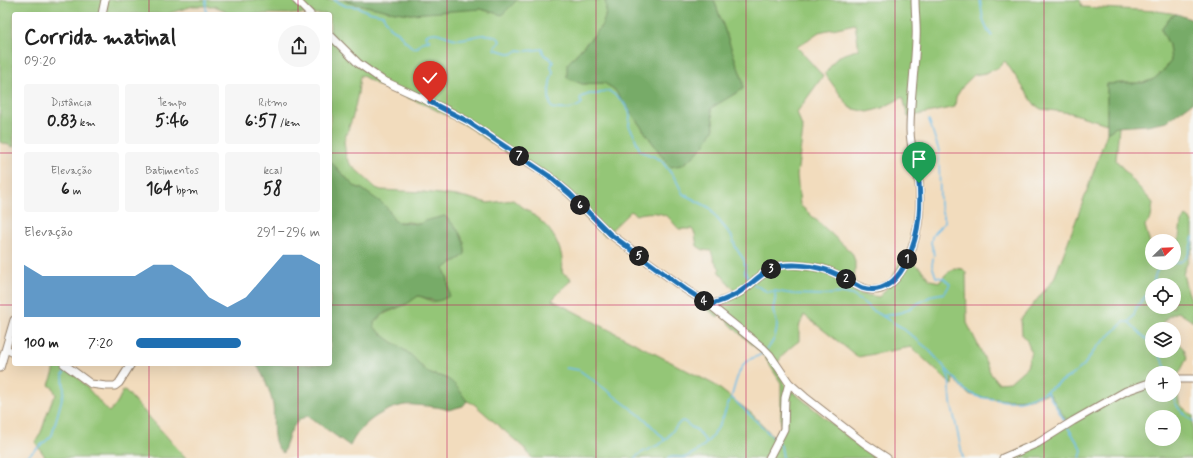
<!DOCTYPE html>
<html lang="pt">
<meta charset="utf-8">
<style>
:root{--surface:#fff;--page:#f6f6f6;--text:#222;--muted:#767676;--accent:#1f6fb2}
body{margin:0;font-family:Mynerve,sans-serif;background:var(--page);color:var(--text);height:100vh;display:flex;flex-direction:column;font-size:15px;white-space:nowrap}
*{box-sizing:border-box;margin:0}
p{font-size:13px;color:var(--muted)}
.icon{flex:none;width:22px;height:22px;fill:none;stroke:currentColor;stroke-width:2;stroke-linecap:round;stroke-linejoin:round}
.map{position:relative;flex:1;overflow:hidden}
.sheet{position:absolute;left:12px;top:12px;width:320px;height:354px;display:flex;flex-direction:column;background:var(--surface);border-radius:4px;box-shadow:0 4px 16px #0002}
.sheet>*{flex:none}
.needle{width:26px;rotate:67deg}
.controls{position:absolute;left:1145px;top:234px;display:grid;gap:8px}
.controls a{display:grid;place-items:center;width:36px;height:36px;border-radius:50%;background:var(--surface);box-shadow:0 4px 16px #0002;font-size:20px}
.pin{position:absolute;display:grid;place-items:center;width:34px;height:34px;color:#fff;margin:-41px -17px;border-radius:50% 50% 50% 0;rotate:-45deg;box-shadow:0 0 4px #0007}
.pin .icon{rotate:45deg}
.km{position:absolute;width:20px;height:20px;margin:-10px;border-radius:50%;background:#222;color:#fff;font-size:11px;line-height:20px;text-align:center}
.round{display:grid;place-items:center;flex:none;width:42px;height:42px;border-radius:21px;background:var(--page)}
.overview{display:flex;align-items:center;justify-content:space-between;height:68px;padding:0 12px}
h1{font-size:22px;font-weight:700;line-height:30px}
.stats{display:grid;grid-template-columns:repeat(3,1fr);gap:6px;height:68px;padding:4px 12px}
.stats div{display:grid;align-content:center;border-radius:4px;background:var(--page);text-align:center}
.stats b{font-size:17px;font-weight:700}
.stats small{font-size:11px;font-weight:400}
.stats p{font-size:11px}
.chart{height:112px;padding:8px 12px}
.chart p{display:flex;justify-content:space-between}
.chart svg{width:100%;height:72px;margin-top:4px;fill:var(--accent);opacity:.7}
ul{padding:0 12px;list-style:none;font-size:13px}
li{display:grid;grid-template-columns:64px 48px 1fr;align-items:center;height:30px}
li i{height:10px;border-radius:5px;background:var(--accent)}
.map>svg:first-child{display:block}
</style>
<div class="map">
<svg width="1193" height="458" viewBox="0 0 1193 458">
<rect width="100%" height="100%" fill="#f6f6f2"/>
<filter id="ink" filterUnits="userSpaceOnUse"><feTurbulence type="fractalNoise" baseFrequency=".025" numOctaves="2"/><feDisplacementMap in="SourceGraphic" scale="8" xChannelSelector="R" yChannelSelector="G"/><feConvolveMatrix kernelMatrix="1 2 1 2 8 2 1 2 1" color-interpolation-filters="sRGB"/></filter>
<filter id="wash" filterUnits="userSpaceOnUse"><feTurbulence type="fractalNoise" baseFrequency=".012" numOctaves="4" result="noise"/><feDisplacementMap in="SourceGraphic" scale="16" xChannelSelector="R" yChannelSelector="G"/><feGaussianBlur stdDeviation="0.9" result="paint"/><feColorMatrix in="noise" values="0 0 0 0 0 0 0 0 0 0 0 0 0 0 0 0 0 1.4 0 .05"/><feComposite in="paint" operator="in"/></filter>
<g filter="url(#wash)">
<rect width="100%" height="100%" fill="#f2dcbd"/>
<path fill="#94c677" stroke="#68784a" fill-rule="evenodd" d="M 0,0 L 344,0 L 348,2 L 389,11 L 411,14 L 470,9 L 481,9 L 490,12 L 506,11 L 517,0 L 605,0 C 610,25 594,34 580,50 C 575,55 572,60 567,64 L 582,84 L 604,83 L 614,89 L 670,167 L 714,128 L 711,108 L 743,81 L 714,0 L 1080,0 L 1082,7 L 1157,11 L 1177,14 L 1170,17 L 1161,29 L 1169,45 L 1171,61 L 1163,71 L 1154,79 L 1143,83 L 1125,83 L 1107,84 L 1107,124 L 1071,113 L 1041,109 L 1035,105 L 1005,61 L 998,68 L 985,73 L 974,75 L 963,86 L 956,97 L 955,107 L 908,117 L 903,97 L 882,108 L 868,112 L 850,108 L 825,74 L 837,57 L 859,49 L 855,24 L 819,32 L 797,47 L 823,76 L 797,112 L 803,130 L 797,175 L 800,205 L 852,253 L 855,261 L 855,270 L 854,284 L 860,294 L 879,297 L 888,287 L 902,258 L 912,262 L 921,269 L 930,280 L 940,282 L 945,275 L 954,268 L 963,269 L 966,273 L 967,323 L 981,351 L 991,374 L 998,383 L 1010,382 L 1027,367 L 1031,351 L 1026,339 L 1022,334 L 1021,319 L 1054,279 L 1084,199 L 1107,133 L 1116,127 L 1119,127 L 1116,160 L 1135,183 L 1153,203 L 1151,218 L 1145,226 L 1152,251 L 1152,263 L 1174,263 L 1174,254 L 1179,239 L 1181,222 L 1186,216 L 1190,219 L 1193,226 L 1193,246 L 1183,274 L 1186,286 L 1193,304 L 1193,322 L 1189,319 L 1178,312 C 1170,315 1161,319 1162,329 L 1152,329 L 1152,351 L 1174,351 L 1174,339 L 1184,349 L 1187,358 L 1183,366 L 1176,379 L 1179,402 L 1181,406 L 1193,416 L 1193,458 L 1008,458 L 1068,423 L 1049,393 L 1030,399 L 1007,400 L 980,397 L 968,394 L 953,378 L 952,385 L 911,347 L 858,357 L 804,315 L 799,327 L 799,341 C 789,348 781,356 775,367 L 787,387 L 874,458 L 532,458 L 524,448 L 474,404 L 467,401 L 450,381 L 441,376 L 434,375 L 428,373 L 413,357 L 399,346 L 386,338 L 374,327 L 374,322 C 384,311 395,311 407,303 C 411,301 414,298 418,296 L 422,297 L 433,302 L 449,295 L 448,288 L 448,279 L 444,269 C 450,262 459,261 465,254 C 466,238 456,227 445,216 L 420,224 L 409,222 L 397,222 L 394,220 L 388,209 L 362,189 L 354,186 L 330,161 L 330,14 L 227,14 L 224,10 L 214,6 L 193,6 L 167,14 L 14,14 L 14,147 L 0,142 ZM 361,75 L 376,84 L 428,106 L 464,124 L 520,162 L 540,174 L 556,187 L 598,230 L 605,236 L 631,211 L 636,215 C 646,212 659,211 668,217 C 672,220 675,226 679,229 L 692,229 L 695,234 L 697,246 L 703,250 L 711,251 L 714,260 L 720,269 L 718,271 L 736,292 L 714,302 L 702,306 L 718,317 L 720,314 L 738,332 L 762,353 L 781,383 L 781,426 L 778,435 L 775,438 L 752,414 L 715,385 L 552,300 L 571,280 L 570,277 L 562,273 C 565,257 557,237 545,225 C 536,216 524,208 513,200 L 488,203 L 465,197 L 423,192 L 381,190 L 376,188 L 351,165 L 346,157 L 344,141 L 353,116 L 358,93 L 360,76 ZM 1152,285 L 1174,285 L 1174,307 L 1152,307 ZM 1152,373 L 1174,373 L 1174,395 L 1152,395 ZM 1152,417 L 1174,417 L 1174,439 L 1152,439 Z
M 54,364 L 66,364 L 109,412 L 117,403 L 124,389 L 186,458 L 46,458 L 35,442 C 44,431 44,419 50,406 C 51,402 54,398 56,395 L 53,388 L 49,385 L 54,372 Z"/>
<path fill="#77ab68" stroke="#596a43" d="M 344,0 L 517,0 L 502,15 L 481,9 L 411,14 L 389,11 L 348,2 Z
M 605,0 L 714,0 L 743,81 L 743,89 L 711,108 L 714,128 L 705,144 L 694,156 L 682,165 L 670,167 L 614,89 L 604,83 L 582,84 L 567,78 L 567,64 C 572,60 575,55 580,50 C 594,34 610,25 605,0 Z
M 1177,14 L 1193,20 L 1193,102 L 1167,121 L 1147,125 L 1116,127 L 1107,133 L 1107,84 L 1125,83 L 1143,83 L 1154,79 L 1163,71 L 1171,61 L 1169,45 L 1161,29 L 1170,17 Z
M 330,161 L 354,186 L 362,189 L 382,203 L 388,209 L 394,220 L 397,222 L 420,224 L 424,221 L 445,216 C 456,227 466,238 465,254 C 459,261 450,262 444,269 L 448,279 L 449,296 C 432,306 433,298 418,296 L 407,304 L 386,312 L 374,322 L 374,327 C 386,339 398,345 411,355 C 417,360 422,369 429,373 C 433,376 439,375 443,377 C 454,380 461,393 467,401 L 463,406 L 448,410 C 441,407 434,407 427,406 C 420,406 412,404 405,405 C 382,409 360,424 350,446 L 308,416 C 291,421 289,437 283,453 C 269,443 275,420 273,405 C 270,390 264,376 256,364 L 330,364 Z"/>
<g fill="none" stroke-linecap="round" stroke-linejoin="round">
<path stroke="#6fbfea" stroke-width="1.5" d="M 206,0 L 206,14
M 334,0 L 346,6 L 358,7 L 368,12 L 383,15 L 389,27 L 398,32 L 405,41 L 413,48 L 418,47 L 422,42 L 430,41 L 430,39 L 426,38 L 425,36 C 436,28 445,38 457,39 C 470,40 487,29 499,39 L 500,42 L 495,47 L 494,49 L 512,54 L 518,50 L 527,51 L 542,49 L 544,55 L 550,58 L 553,62 L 551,66 L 553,72 C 549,82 547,98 552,108 C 562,110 575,110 582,103 L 580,100 L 581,97 L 589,94 L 598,94 L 605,91 L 609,91 L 618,97 L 623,102 L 629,111 L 630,116 L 629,126 L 634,135 L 640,151 L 653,156 L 661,160 L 676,180 L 683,194 L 710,208 L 715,216 L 731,235 L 736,248 L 744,260 L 745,266 L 745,272 L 751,282
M 980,0 C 983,15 981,23 992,36
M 1174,263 C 1191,261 1189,250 1193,237
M 753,284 L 768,292 L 774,291 L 793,294 L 821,295 L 844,293 L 852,295 L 864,303 L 872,310 L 881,315 L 892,322 L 901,327 L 928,349 L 966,391 L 979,397 L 1006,401 L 1020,401 L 1040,395 L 1075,373 L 1084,365 L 1095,349 L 1124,322 L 1129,322 L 1134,315 L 1136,308 L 1152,288
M 1153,285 C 1156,270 1155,269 1171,263
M 883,316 L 903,312 L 933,295 L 945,293 L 950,284 L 943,278 L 936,277 L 932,265 L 934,253 L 931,243 L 932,237 L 934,233 L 945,222 L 940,205 L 939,151 L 929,120
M 1129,322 L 1152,345
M 767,349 C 774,342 779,330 776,319 C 775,316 773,314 773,310 C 773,303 778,299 774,291
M 1157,351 L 1169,373
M 566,368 L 579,370 L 593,380 L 645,419 L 665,440
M 946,371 L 949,378 L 951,402 L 963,458
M 1047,392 L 1066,423
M 1173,395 C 1175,407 1183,414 1193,421
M 731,397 L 776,440
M 1067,426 L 1082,450 L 1080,458
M 779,442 L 781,446 L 783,458
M 25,458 L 46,441 L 52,435 L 64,391 L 63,375 L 66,369
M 635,458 C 644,448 656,449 665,440 C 671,434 675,426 682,421 L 685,422 L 691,427 L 697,430 L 707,443
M 668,458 C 676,455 680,458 686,457 C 707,448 720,428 727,407 C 728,403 731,399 732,395 C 735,385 737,373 744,364 C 749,357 758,358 764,352"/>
</g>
</g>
<g filter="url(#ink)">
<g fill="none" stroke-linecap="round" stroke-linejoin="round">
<defs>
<path id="minor" d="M 296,0 L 310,14
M 102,14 L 105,0
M 330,35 L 358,63 L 382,80 L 445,109 L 467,121 L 549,176 L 570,194 L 610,234 L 685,289 L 710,305 C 721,302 731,298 741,292 C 753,283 763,271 778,266 C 789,263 802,266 814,267 C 821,268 828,270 834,273 C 849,280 864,294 881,289 C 905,281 917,238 919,216 C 920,206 920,194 919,183 C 917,165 910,148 910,130 C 910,100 915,69 916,39 C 917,26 915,13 915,0
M 710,305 L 763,348 L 770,355 L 789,383 L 805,397 L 864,443 L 887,458
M 6,349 L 14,353
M 64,364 L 91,384 L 106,386 L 115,386 L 119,383 L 131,364
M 0,368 L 14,320
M 1174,379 L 1193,379
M 769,458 L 782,433 L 784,429 L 785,398 L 789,383
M 1003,458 L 1038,443 L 1073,421 L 1126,391 L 1152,382"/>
</defs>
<use href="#minor" stroke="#96836e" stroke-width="9"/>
<use href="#minor" stroke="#fff" stroke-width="7"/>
</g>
</g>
<g fill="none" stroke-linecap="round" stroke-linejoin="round" filter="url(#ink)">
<defs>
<path id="route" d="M 430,102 L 467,121 L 549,176 L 570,194 L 610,234 L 685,289 L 710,305 C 721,301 732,298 741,291 C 751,284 759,276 769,270 C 784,262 810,265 826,270 C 839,274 850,282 862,288 C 900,299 916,245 919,216 C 920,205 920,194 919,183"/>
</defs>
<use href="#route" stroke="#fff" stroke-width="8"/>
<use href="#route" stroke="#1f6fb2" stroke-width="5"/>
</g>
<path fill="none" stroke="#c2185b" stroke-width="1" stroke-opacity="0.55" d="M 149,0 L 149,14M 298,0 L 298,14M 447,0 L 447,458M 596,0 L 596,458M 746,0 L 746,458M 895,0 L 895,458M 1044,0 L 1044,458M 0,153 L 14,153M 330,153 L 1193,153M 0,305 L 14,305M 330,305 L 1152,305M 1174,305 L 1193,305M 149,364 L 149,458M 298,364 L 298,458"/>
</svg>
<div class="controls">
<a><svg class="needle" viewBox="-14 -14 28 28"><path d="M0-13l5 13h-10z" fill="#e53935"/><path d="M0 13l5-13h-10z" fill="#767676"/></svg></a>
<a><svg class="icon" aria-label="locate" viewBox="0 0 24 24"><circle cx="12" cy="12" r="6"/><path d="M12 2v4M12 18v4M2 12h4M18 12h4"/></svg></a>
<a><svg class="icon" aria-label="layers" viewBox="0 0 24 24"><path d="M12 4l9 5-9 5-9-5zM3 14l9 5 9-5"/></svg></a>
<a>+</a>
<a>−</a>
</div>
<div class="pin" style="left:919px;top:183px;background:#1e9e55"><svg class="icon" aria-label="arrive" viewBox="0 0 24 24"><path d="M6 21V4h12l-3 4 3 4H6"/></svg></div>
<div class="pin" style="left:430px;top:102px;background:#d93025"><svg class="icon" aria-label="check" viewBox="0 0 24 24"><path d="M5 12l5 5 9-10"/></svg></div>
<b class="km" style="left:907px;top:259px">1</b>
<b class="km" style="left:846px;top:279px">2</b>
<b class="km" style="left:771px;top:269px">3</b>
<b class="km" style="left:704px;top:301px">4</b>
<b class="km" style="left:639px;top:256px">5</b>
<b class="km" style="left:580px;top:205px">6</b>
<b class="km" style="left:519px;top:156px">7</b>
<section class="sheet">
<div class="overview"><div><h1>Corrida matinal</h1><p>09:20</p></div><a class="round"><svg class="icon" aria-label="share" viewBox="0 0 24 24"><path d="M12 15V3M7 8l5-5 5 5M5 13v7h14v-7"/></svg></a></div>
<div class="stats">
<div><p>Distância</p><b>0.83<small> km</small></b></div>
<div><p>Tempo</p><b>5:46</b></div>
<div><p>Ritmo</p><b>6:57<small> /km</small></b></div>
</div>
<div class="stats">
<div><p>Elevação</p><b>6<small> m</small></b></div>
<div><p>Batimentos</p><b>164<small> bpm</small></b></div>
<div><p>kcal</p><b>58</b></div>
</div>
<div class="chart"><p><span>Elevação</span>291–296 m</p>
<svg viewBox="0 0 160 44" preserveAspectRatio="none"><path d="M0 44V12L10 19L20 19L30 19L40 19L50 19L60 19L70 12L80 12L90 19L100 32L110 38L120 32L130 19L140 6L150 6L160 12V44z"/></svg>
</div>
<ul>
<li><b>100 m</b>7:20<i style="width:57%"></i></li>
</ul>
</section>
</div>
